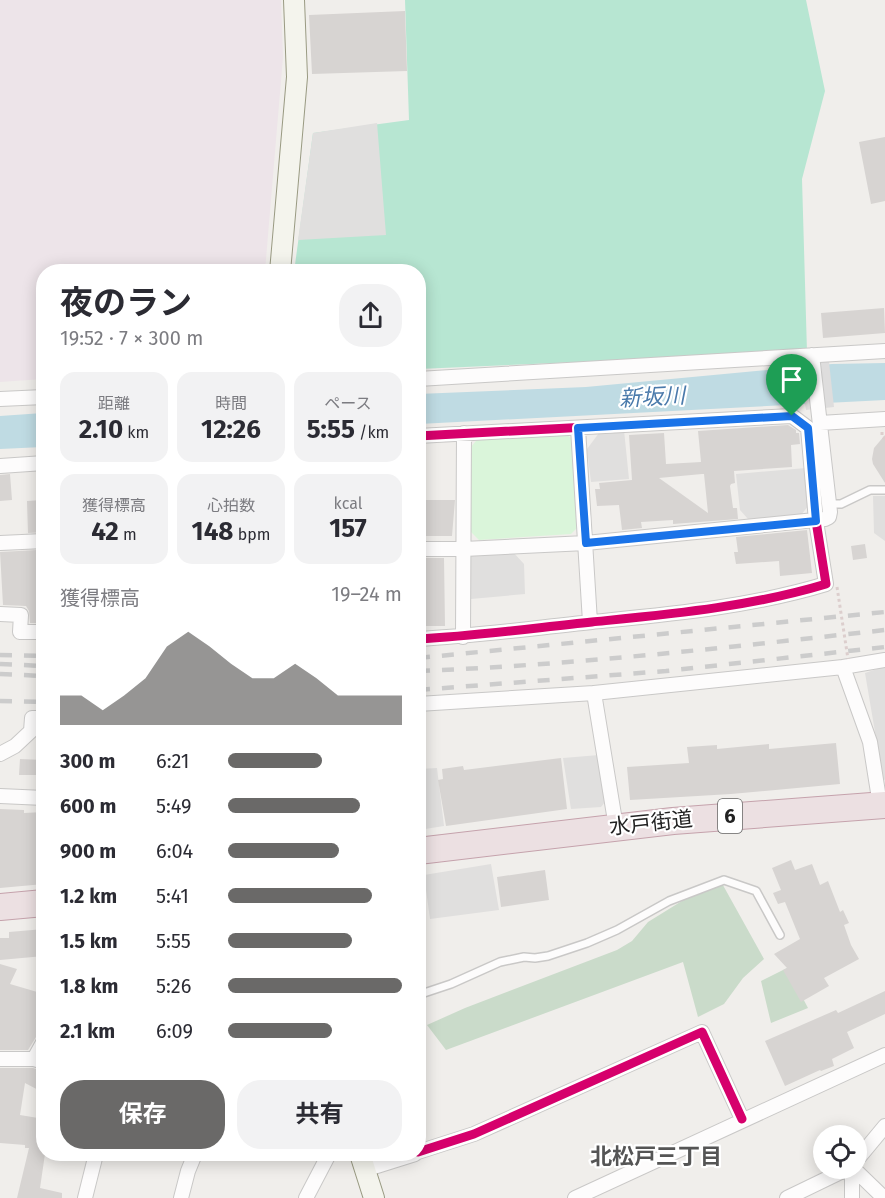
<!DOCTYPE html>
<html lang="ja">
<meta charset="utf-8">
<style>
:root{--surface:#fff;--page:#f2f2f3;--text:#2b2b33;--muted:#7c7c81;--accent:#6a6968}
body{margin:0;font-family:"Fira Sans","Noto Sans JP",sans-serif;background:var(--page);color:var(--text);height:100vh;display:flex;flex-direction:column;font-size:22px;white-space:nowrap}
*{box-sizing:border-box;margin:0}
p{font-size:20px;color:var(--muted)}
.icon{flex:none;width:33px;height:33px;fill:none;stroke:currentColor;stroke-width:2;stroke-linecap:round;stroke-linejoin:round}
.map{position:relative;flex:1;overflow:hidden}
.side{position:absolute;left:36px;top:264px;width:390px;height:897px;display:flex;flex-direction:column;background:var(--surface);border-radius:24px;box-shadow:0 3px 15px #0003}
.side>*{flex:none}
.tools{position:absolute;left:813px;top:1125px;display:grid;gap:12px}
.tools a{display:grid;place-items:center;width:54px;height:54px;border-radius:50%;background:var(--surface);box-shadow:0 3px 15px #0003;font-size:30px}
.pin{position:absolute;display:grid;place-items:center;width:51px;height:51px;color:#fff;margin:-62px -26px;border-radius:50% 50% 50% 0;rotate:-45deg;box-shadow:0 0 6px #0007}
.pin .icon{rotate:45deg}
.round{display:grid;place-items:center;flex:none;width:63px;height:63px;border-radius:24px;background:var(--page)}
.overview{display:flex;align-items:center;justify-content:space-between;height:102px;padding:0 24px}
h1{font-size:33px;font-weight:700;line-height:45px}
.stats{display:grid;grid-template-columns:repeat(3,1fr);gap:9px;height:102px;padding:6px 24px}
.stats div{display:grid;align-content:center;border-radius:15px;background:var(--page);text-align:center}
.stats b{font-size:26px;font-weight:700}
.stats small{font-size:16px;font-weight:400}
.stats p{font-size:16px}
.chart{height:168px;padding:12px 24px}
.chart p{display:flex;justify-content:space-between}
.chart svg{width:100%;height:108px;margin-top:6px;fill:var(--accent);opacity:.7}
.button{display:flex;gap:12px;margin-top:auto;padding:12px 24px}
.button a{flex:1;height:69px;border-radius:24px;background:var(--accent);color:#fff;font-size:24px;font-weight:700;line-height:69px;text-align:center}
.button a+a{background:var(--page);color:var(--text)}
ul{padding:0 24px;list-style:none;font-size:20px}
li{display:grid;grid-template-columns:96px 72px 1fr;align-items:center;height:45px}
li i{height:15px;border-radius:8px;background:var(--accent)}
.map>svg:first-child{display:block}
</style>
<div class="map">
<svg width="885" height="1198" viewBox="0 0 885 1198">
<rect width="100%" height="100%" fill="#f0eeeb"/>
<path fill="#ede4e9" d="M 0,0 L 281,0 L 283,57 L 265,271 L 44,272 L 43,379 L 0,382 Z"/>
<path fill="#cadbca" d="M 719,878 L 764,959 L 743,978 L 724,1004 L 698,1017 L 683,962 L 446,1050 L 427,1025 L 465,1008 L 617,950 L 632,941 L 648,922 Z
M 787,968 L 808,1008 L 771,1023 L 761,981 Z"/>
<path fill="#daf5da" d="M 564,432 L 574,441 L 578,527 L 571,534 L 479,540 L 470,531 L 471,447 L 480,436 Z"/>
<path fill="#b7e6d2" d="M 405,0 L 806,0 L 825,91 L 802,179 L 807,352 L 419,369 L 418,272 L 294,272 L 313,133 L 409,120 Z"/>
<path fill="#e0dfde" d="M 377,123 L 386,235 L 298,240 L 313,133 Z
M 624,430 L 629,479 L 591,482 L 587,449 L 599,433 Z
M 806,468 L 809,505 L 801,515 L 748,519 L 740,510 L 736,474 Z
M 873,496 L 885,496 L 885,541 L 874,533 Z
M 513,552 L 524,564 L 525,594 L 471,599 L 470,553 Z
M 880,668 L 885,668 L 885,780 L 883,779 L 865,673 Z
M 599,755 L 605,802 L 601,807 L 571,809 L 563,758 Z
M 437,768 L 444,826 L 419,830 L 419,769 Z
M 491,864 L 499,910 L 430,919 L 424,875 Z"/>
<path fill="#bfdbe3" d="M 885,363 L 885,400 L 419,424 L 418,394 L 586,387 L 832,364 Z
M 43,413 L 43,447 L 0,449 L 0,416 Z"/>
<path fill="#dedddd" d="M 829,362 L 834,407 L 806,410 L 799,364 Z"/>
<path fill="#d7d4d2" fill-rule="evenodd" d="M 405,11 L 407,71 L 312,74 L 309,15 Z
M 885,137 L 885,201 L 871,204 L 859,142 Z
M 884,308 L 885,333 L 823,338 L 821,313 Z
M 788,425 L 796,430 L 796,433 L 799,433 L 800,444 L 791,445 L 792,467 L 734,471 L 735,483 L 731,484 L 730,486 L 733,508 L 737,508 L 738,519 L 673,524 L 673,520 L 641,522 L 642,528 L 622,530 L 619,505 L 597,506 L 595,489 L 600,489 L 599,483 L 632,480 L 629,435 L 664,433 L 666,464 L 701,462 L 698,431 ZM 702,474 L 704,474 L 708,513 L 659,478 Z
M 885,435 L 885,483 L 873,464 L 872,459 L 874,448 Z
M 10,474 L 12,500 L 0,501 L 0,475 Z
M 42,500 L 44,532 L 28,533 L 27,501 Z
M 421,500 L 455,500 L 452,536 L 418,536 Z
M 807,530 L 812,573 L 780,576 L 779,561 L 736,564 L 734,552 L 738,552 L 736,537 Z
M 865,544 L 867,558 L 853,560 L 851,546 Z
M 37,550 L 41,623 L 30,623 L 29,611 L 26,606 L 3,605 L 0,552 Z
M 418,558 L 444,558 L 445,626 L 424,626 L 425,596 L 418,597 Z
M 836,743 L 840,784 L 731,794 L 630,800 L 627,767 L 689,763 L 687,747 L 717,745 L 717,749 L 769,744 L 769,749 Z
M 561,758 L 567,809 L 446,826 L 438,780 L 443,779 L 442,769 L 463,766 L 464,770 Z
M 20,759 L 44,760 L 44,775 L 19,775 Z
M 0,809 L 24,810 L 24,813 L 44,812 L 44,884 L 0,888 Z
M 791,860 L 795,870 L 812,864 L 820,885 L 828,881 L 840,912 L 843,910 L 849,923 L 844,925 L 851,945 L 859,959 L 824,978 L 829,986 L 801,1002 L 783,970 L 787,968 L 774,954 L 800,939 L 785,902 L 778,904 L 773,893 L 781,890 L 772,868 Z
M 545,870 L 549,900 L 501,907 L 497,877 Z
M 44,929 L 44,956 L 0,960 L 0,938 L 9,938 L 9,932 Z
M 0,964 L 17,969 L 10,984 L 44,994 L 44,1024 L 28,1050 L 0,1050 Z
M 885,991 L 885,1014 L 847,1032 L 854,1048 L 832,1059 L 834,1066 L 821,1071 L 820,1070 L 785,1086 L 765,1041 L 836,1010 L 838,1013 Z
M 0,1068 L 33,1068 L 44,1072 L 44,1093 L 25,1083 L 20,1115 L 44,1119 L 44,1154 L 45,1154 L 40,1188 L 62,1193 L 62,1198 L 17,1198 L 29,1148 L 25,1148 L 25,1145 L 0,1143 Z"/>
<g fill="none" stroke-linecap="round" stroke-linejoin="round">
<defs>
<path id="lane" d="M 829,504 L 841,504 L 870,490 L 885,490
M 418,995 L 451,984 L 500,962 L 524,957 L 535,958 L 548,956 L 587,943 L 617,930 L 669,901 L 724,880 L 756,891 L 780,935"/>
<path id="street" d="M 418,379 L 885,351
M 0,399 L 44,397
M 820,423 L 885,419
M 578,428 L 590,622
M 418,436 L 792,416 L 808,428 L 816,521 L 826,584 C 750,607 671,614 592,622 C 534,628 477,636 418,639
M 0,466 L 44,463
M 0,543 L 44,541
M 418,549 L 464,549 L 586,543 L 825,519 L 829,517 L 830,512 L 812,355
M 0,614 L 21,615 L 20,632 L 44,632
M 463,637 L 464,433
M 843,667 L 885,660
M 594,693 L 616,827
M 418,704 L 594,693 L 843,667 L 870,742 L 880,805
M 0,754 L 15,746 L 31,731 L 32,718 L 44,718
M 0,796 L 44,798
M 44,1041 L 34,1059 L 44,1062
M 0,1059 L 34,1059
M 418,1152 L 474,1134 L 702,1032 L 742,1119
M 856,1161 L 885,1126
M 853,1168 L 884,1198
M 364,1170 L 415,1154
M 85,1198 L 96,1154
M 181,1198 L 188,1171 L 195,1154
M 306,1198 L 329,1154
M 575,1198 L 885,1055
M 787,1198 L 849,1168
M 852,1198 L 852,1168"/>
<path id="secondary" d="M 280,272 L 297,77 L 294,0
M 360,1154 L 374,1198"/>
<path id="highway" d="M 418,851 L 673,821 L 885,805
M 0,907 L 44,903"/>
</defs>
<use href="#lane" stroke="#c9c8c7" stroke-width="10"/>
<use href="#street" stroke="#c9c8c7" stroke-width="16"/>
<use href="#secondary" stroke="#999a82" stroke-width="22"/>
<use href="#highway" stroke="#c5a2ac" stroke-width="28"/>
<path stroke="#dccecd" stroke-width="3" stroke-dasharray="3 3" stroke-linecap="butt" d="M 882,432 L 882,437 L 885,439"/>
<use href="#lane" stroke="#fdfcfc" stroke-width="7"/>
<use href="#street" stroke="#fdfcfc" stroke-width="14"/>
<use href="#secondary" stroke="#f4f4ed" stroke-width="20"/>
<use href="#highway" stroke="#ece0e2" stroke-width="26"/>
<path stroke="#ccc" stroke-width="4.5" stroke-dasharray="12 12" stroke-linecap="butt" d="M 0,655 L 44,656
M 418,658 L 885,612
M 0,664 L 44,666
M 418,671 C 575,665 730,647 885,630
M 0,674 L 44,676
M 418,690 L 666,671 L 885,647
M 0,701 L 44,702"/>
<path stroke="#dccecd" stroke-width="3" stroke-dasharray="3 3" stroke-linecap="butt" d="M 837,587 L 848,659"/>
<defs>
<path id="cycleway" d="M 418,436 L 792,416 L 808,428 L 816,521 L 826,584 C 750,607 671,614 592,622 C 534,628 477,636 418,639
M 418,1152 L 474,1134 L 702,1032 L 742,1119"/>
</defs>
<use href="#cycleway" stroke="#fff" stroke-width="13"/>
<use href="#cycleway" stroke="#d6006c" stroke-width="9"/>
</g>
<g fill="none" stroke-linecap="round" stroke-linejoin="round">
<defs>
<path id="route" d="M 792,416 L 808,428 L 816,521 L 586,543 L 578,428 Z"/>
</defs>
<use href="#route" stroke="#fff" stroke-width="12"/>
<use href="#route" stroke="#1a73e8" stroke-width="8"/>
</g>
<g text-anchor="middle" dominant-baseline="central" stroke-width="4.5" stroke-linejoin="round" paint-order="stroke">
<rect fill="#fff" stroke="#646464" stroke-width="1.5" x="718" y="799" width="24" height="34" rx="4.5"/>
<g font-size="20" font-weight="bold" fill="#222">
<text x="730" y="816">6</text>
</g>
<g font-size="21" fill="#222" stroke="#fff">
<text transform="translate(651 823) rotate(-6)">水戸街道</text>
</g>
<g font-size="22" font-style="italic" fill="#4a7aab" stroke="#fff">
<text transform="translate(652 397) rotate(-3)">新坂川</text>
</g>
<g font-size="22" font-weight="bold" fill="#555" stroke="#fff">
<text x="656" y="1156">北松戸三丁目</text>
</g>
</g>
</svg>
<div class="tools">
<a><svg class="icon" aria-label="locate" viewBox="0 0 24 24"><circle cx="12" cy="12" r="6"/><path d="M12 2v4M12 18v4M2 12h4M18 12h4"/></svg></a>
</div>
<div class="pin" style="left:792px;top:416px;background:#1e9e55"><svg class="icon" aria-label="arrive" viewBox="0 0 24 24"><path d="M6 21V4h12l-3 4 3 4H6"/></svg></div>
<section class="side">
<div class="overview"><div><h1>夜のラン</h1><p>19:52 · 7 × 300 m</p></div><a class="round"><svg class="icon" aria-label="share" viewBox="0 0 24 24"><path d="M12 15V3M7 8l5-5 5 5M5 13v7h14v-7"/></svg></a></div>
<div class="stats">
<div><p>距離</p><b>2.10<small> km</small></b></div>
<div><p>時間</p><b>12:26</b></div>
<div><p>ペース</p><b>5:55<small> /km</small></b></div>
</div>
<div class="stats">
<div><p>獲得標高</p><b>42<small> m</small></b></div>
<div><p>心拍数</p><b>148<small> bpm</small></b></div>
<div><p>kcal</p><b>157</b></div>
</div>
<div class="chart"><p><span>獲得標高</span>19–24 m</p>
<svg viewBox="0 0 160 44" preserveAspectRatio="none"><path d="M0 44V32L10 32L20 38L30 32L40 25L50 12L60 6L70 12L80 19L90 25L100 25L110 19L120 25L130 32L140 32L150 32L160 32V44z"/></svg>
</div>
<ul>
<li><b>300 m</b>6:21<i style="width:54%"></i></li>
<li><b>600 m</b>5:49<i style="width:76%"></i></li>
<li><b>900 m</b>6:04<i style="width:64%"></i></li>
<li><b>1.2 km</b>5:41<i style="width:83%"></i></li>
<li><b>1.5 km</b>5:55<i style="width:71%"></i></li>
<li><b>1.8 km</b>5:26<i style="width:100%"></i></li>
<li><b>2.1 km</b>6:09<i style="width:60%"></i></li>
</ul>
<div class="button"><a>保存</a><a>共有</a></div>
</section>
</div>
